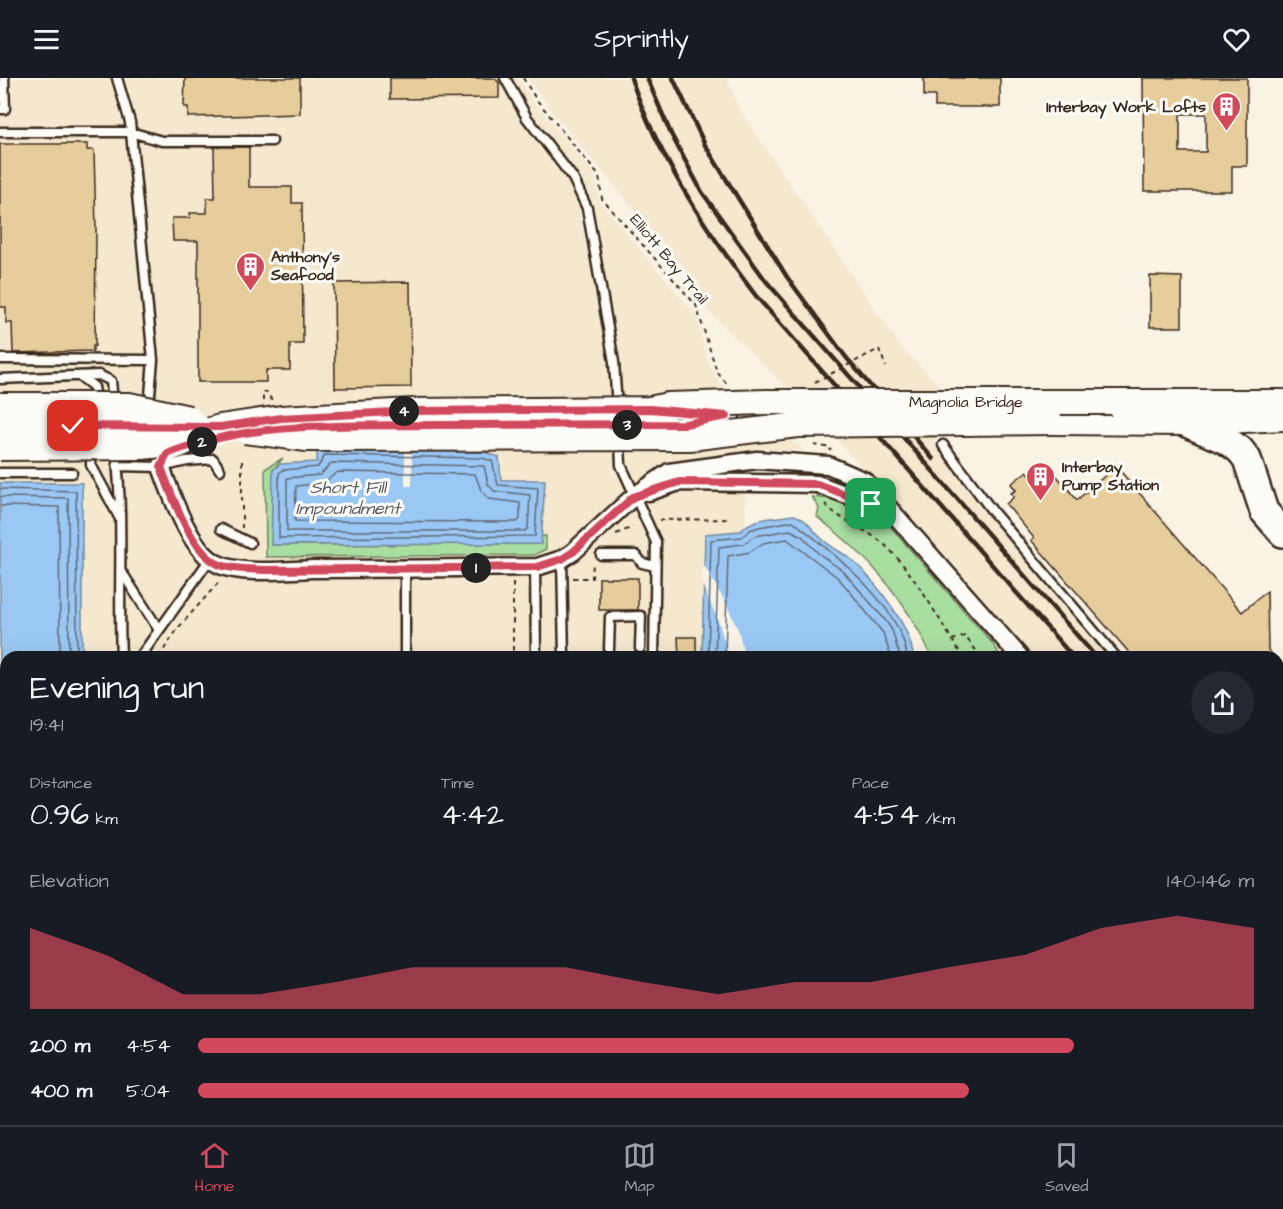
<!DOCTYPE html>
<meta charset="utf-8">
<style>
:root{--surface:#171b24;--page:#242831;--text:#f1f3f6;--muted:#9ea1a6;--line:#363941;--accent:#d1495b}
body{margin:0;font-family:"Architects Daughter",sans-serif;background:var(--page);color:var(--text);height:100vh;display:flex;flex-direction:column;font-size:22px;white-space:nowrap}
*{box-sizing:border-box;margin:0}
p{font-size:20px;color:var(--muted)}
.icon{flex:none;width:33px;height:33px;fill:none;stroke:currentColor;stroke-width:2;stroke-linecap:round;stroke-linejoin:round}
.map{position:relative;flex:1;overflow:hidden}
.drawer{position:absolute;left:0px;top:573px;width:1284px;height:474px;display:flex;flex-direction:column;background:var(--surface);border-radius:18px 18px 0 0;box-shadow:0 6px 24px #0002}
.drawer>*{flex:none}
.pin{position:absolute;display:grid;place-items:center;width:51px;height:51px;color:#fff;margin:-26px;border-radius:12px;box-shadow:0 3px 9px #0006}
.km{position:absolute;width:30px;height:30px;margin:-15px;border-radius:50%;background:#222;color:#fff;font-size:16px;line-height:30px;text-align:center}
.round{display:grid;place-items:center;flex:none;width:63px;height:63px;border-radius:32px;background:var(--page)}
.headline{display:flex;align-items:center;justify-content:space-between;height:102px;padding:0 30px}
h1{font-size:33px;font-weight:600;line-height:45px}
.figures{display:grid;grid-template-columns:repeat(3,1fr);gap:9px;height:102px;padding:6px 30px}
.figures div{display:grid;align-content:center}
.figures b{font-size:30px;font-weight:600}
.figures small{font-size:16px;font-weight:400}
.figures p{font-size:16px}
.chart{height:168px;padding:12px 30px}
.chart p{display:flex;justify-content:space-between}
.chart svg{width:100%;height:108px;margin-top:6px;fill:var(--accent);opacity:.7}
ul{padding:0 30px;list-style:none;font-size:20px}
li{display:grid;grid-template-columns:96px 72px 1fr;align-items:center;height:45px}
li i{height:15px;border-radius:8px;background:var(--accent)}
header{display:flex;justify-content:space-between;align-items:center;height:78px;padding:0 30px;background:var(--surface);font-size:27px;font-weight:600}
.tab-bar{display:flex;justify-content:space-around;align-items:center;height:84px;border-top:2px solid var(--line);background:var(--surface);font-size:16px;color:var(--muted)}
.tab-bar a{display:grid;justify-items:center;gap:3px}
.tab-bar .on{color:var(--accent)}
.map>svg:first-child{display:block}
</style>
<header><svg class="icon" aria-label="menu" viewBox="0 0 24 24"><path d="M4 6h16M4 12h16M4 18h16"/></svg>Sprintly<svg class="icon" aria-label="heart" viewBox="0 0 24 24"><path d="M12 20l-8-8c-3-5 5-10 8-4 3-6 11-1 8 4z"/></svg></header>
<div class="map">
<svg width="1283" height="1047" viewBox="0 0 1283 1047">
<rect width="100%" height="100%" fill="#f9f3e5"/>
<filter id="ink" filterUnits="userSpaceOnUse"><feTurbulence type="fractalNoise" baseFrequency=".0167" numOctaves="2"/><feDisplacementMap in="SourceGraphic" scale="12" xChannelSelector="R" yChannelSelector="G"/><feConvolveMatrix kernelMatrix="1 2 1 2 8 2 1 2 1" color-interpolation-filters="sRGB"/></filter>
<g filter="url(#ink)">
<path fill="#f4e8cf" d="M 0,0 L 519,0 L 531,20 L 595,97 L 599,123 L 696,237 L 708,285 L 721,306 L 804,372 L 739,373 L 726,386 L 745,388 L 746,446 L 741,453 L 720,454 L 748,579 L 82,579 L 82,405 L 0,405 Z
M 528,0 L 727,0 L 739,31 L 900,268 L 939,307 L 935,366 L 1116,579 L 1033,579 L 909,438 L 779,302 L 681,207 L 689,196 L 552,34 Z
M 1278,767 L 1283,772 L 1283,868 L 1278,862 Z
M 1278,948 L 1283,956 L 1283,1047 L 1050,1047 L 1050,1041 L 1278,1041 Z
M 83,1041 L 323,1041 L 323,1047 L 84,1047 Z"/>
<path fill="#a9dea1" stroke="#728460" stroke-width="1.5" d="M 283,380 L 273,392 L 272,467 L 540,466 L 541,458 L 546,458 L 546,471 L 534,477 L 266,479 L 265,391 Z
M 812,419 L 840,422 L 887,445 L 993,566 L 1001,579 L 932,579 C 904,519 870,479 817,439 L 819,430 Z
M 1278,863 L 1283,869 L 1283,925 L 1278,914 Z
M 1012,1041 L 1050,1041 L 1050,1047 L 1012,1047 Z
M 1202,1041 L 1241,1041 L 1242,1047 L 1103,1047 L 1098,1043 Z"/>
<path fill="#9ac7f4" stroke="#74889e" stroke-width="1.5" d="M 317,371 L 484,374 L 499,379 L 501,402 L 545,402 L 541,466 L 271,467 L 273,392 L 280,386 L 317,384 Z
M 0,405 L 82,405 L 82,579 L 6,579 L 6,1041 L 83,1041 L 83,1047 L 0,1047 Z
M 794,437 C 806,440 812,452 821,460 C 830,469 842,474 852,482 C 874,502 912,549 913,579 L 702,579 L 705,456 L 741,453 C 751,439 777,440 794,437 Z
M 323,1041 L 992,1041 L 990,1047 L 323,1047 Z"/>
<path fill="#f9f3e5" d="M 405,371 L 412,371 L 412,408 L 405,408 Z
M 702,484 L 727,527 L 739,554 L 744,577 L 748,579 L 729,579 L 719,545 L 702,506 Z
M 547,1041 L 751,1041 L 751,1047 L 547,1047 Z"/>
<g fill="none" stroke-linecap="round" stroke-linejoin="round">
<path stroke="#616974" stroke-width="1.5" d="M 325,377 L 482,380 L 492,383 L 498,407 L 538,410 L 535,458 L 279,460 L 279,395 L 283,392 L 318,389 Z
M 332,385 L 484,388 L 488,406 L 494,413 L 530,417 L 528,450 L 525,453 L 287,453 L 287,400 L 320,397 Z
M 338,394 L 475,396 L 481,412 L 489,421 L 520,425 L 520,441 L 517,444 L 295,443 L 296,408 L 323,405 Z
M 0,411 L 76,413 L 77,579
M 0,419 L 68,420 L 69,579
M 0,428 L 59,429 L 60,579
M 708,579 L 711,462 L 742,459 L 750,452 L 759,449 L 793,443 C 831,474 901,526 907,579
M 715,579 L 719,469 L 743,466 L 755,458 L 790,452 L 802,458 L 818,475 L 843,493 L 886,543 L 892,552 L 900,579
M 725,579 L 728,478 L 750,474 L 763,465 L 787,461 L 837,499 L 847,510 L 883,555 L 891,579"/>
</g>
<path fill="#e7cd9c" stroke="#3b2a1e" stroke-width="1.5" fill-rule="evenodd" d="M 185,0 L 300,0 L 300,36 L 188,39 L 188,29 L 184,29 Z
M 390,0 L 495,0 L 499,5 L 499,20 L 390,21 Z
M 924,0 L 1000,0 L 1000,29 L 935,29 L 935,18 L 924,18 Z
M 1143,0 L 1247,0 L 1247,88 L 1232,88 L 1232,113 L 1144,113 ZM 1180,36 L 1206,36 L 1206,74 L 1180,74 Z
M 0,66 L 87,66 L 87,72 L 94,72 L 96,151 L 95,268 L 93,268 L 93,273 L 13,275 L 12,245 L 6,245 L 6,229 L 0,229 Z
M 214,69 L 249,69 L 249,109 L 292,109 L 292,125 L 302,125 L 303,266 L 290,266 L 290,292 L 266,292 L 266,304 L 198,304 L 198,163 L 173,163 L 172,140 L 190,140 L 190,135 L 207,135 L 207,120 L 215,120 Z
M 1150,198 L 1182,199 L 1182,249 L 1150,249 Z
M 410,204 L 411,309 L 335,310 L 334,205 Z
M 1046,385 L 1077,422 L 1116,388 L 1242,534 L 1267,513 L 1268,572 L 1275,579 L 1133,579 L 1031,462 L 1034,460 L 1006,426 L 1014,419 L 1011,415 L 1016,412 L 1011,406 L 1027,393 L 1031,398 Z
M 599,500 L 638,500 L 638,532 L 599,532 Z
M 678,559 L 696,559 L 696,579 L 679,579 Z"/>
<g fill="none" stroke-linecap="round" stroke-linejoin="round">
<defs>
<path id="lane" d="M 117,0 L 130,44 L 153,282 L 149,329
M 505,0 L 527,40 L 573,100 L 587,130 L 614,284 L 617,330
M 0,31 L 5,31 L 4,0
M 0,54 L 130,54 L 162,63 L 272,63
M 0,281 L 153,282
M 80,298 L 94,309 L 97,326
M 0,301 L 99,297 L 111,303 L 113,324
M 620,364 L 621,387 L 656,464 L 654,579
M 943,367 L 993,434 L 1116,579
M 91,371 L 91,387 L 119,439
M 116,373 C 124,442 118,510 121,579
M 118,388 L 161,389 L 187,383 L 213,381 L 220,392
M 0,395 L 72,395
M 221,451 L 250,465
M 601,477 L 636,477 L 642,485 L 655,488
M 562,481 L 564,579
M 535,489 L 536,579
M 405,490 L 405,579
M 123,496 L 159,552
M 609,572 L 610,539 L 641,538 L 640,570
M 140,579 L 210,481
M 1278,767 L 1283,772
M 132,1041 L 132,1047
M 278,1041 L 278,1047
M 569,1047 L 569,1043 L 574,1041
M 605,1047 L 606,1041"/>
<path id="street" d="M 669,346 L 685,346
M 323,350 L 417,348
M 185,369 L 167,376 L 161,389 C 171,416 190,473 218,486 C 240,497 288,492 313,491 C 388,491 462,490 537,489 L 562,481 L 573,474 L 633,419 L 669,394 L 757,382 L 828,387 L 865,403 L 1020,579
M 649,414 L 679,404 L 817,406 L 871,426 L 888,436
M 1278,931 L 1283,939"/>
<path id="secondary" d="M 1111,324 L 1283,324
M 688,334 L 727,338
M 1051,344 L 1187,345 L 1283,340
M 1278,720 L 1283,716"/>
<path id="primary" d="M 1187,345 L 1226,362 L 1240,372 L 1247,381 L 1264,433 L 1283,455"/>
</defs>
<use href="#lane" stroke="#3b2a1e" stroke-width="13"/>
<use href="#street" stroke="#3b2a1e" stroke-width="21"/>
<use href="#secondary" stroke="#3b2a1e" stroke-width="28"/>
<use href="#primary" stroke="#3b2a1e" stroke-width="32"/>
<path stroke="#3b2a1e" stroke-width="2" stroke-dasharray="4.5 4.5" stroke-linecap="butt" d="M 523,0 L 536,21 L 599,98 L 602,121 L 696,227 L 717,294 L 727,306
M 879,271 L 886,289
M 263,323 L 263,314 L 267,314 L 272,323
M 814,367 L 831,370 L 830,373
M 242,383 L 242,450
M 825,426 C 841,444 868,451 886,468 C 916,497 940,544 963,579
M 659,442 L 731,441
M 616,456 L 633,449
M 573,500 L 592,500 L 593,485
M 513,505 L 513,579
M 952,562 L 965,558 L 981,579
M 159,579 L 179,549 L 219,504
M 1283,673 L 1280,676 L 1283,678
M 1278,686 L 1283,680
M 1020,1041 L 1022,1047
M 1027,1041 L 1028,1047
M 1034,1041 L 1035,1047
M 1017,1047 L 1017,1041"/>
<use href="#lane" stroke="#fdfcf7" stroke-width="8"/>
<use href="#street" stroke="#fdfcf7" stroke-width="16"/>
<use href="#secondary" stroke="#fdfcf7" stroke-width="24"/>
<use href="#primary" stroke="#fdfcf7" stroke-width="27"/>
<path stroke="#3b2a1e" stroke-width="4.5" d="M 631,0 C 658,79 706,152 756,218 L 1073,579
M 647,0 L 671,56 L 702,114 L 766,203 L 1096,579
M 673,0 L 705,67 L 787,199 L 845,278 L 933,381
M 1278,788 L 1283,794
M 1278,814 L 1283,820"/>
<defs>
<path id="street-bridge" d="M 417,348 L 669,346"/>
<g id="secondary-bridge">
<path d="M 0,327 L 129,327 L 189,340"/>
<path d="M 0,348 L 199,349"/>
<path d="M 245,353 L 307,361 L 690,360 L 798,347 L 1051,344"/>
<path id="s1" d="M 0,370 L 142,369 L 162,367 L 220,349 L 281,340 L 413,333 L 650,331 L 668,327 L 766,324 L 1111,324"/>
</g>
</defs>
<use href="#street-bridge" stroke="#3b2a1e" stroke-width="21" stroke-linecap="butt"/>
<use href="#secondary-bridge" stroke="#3b2a1e" stroke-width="28" stroke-linecap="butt"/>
<path stroke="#3b2a1e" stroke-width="2" stroke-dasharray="4.5 4.5" stroke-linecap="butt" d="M 815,304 L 879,271"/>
<use href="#street-bridge" stroke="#fdfcf7" stroke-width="16"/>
<use href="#secondary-bridge" stroke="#fdfcf7" stroke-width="24"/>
</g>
</g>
<g fill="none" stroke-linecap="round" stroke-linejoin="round" filter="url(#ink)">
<defs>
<path id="route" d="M 73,348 L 220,349 L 281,340 L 413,333 L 650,331 L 727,338 L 685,346 C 603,346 520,347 438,347 C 349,348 251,342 167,376 L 161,389 C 171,416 192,476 220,487 C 234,492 252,491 267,492 L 537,489 L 562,481 L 573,474 L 633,419 L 679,404 L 817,406 L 871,426"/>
</defs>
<use href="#route" stroke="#fff" stroke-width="12"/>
<use href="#route" stroke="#d1495b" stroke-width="8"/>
</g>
<defs>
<symbol id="building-pin" viewBox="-11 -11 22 30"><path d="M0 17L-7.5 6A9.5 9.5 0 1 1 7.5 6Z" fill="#d1495b" stroke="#fdfcf7"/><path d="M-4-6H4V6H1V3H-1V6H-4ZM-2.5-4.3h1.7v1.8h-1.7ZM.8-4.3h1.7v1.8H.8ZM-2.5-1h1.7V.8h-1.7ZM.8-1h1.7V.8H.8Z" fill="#fff"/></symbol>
</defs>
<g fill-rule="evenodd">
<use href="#building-pin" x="1210" y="12" width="33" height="45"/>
<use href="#building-pin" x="234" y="172" width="33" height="45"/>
<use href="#building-pin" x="1024" y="382" width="33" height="45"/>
</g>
<g text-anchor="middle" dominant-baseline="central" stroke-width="6" stroke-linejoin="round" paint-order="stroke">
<g font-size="16" font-weight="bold" fill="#3b2a1e" stroke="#fdfcf7" text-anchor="start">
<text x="1206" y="29" text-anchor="end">Interbay Work Lofts</text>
<text x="271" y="179">Anthony's<tspan x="271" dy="18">Seafood</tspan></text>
<text x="1062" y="389">Interbay<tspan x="1062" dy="18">Pump Station</tspan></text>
</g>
<g font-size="16" fill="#3b2a1e" stroke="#fdfcf7">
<text transform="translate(669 181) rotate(50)">Elliott Bay Trail</text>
<text stroke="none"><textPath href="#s1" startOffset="970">Magnolia Bridge</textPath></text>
</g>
<g font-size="18" font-style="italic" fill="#58595e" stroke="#fdfcf7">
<text x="348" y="409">Short Fill<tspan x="348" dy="21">Impoundment</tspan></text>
</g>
</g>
</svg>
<div class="pin" style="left:871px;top:426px;background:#1e9e55"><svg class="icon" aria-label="arrive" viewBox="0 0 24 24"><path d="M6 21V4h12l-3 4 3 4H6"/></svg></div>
<div class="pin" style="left:73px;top:348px;background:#d93025"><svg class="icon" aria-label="check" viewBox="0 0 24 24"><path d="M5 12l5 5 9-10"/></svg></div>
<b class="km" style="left:476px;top:490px">1</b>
<b class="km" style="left:202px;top:364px">2</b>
<b class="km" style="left:627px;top:347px">3</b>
<b class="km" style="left:404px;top:333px">4</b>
<section class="drawer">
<div class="headline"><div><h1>Evening run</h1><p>19:41</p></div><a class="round"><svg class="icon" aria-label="share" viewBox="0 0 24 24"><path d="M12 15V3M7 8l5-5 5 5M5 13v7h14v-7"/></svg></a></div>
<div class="figures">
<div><p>Distance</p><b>0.96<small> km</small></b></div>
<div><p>Time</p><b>4:42</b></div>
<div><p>Pace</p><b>4:54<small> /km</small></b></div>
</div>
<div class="chart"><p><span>Elevation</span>140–146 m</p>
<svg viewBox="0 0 160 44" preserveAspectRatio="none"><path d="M0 44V11L10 22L20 38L30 38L40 33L50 27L60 27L70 27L80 33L90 38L100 33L110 33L120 27L130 22L140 11L150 6L160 11V44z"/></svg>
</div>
<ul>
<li><b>200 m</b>4:54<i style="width:83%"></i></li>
<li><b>400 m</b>5:04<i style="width:73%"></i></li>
</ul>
</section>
</div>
<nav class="tab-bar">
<a class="on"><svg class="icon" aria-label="home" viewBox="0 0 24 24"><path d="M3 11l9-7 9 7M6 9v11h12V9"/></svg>Home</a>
<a><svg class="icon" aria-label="map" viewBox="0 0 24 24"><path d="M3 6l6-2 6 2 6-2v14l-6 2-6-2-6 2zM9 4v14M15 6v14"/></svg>Map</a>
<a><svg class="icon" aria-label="saved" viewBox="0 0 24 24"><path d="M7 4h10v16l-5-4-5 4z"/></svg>Saved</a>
</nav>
